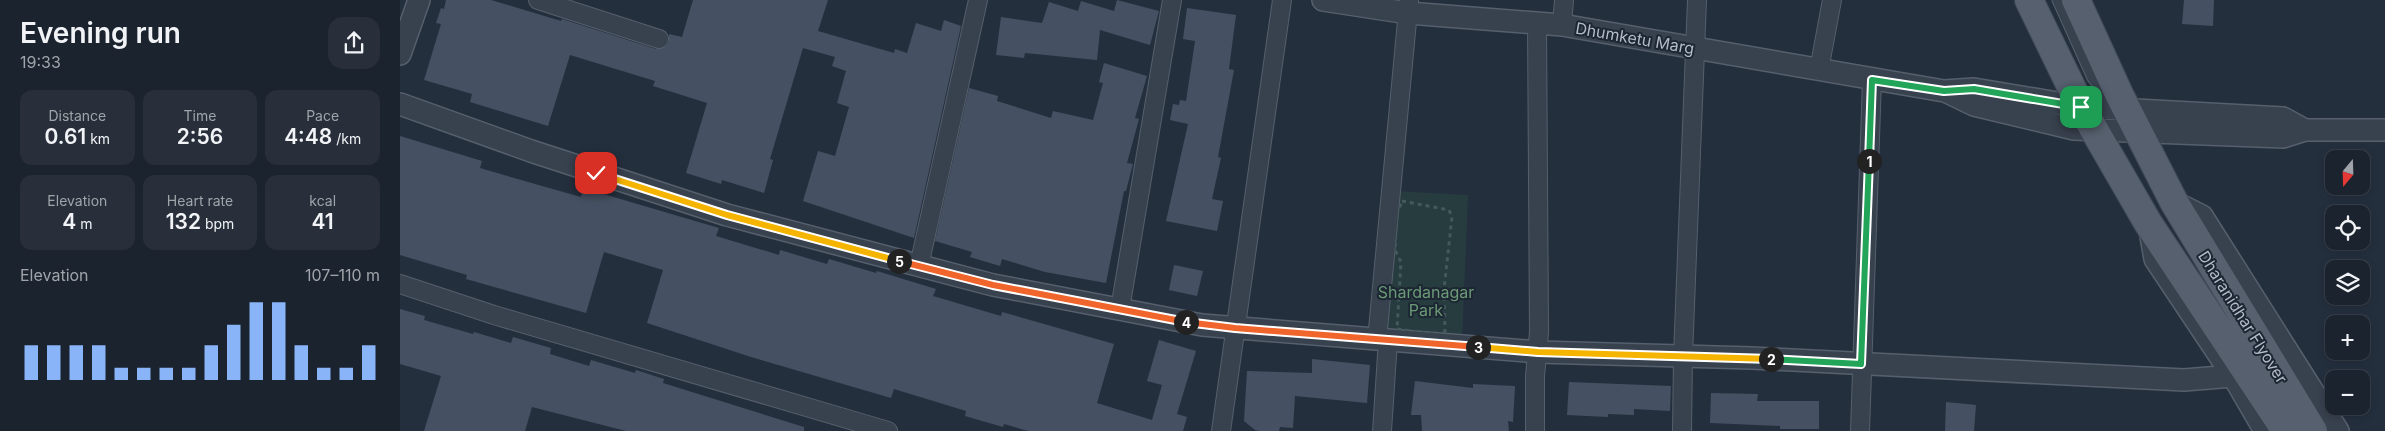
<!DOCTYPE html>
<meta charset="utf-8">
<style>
:root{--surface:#1b232e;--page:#282f3a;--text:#f1f3f6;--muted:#a0a4aa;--line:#39404a;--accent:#8ab4f8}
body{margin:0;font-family:Inter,sans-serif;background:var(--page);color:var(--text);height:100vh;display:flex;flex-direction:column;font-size:19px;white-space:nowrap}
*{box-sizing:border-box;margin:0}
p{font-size:16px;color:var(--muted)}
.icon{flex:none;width:28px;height:28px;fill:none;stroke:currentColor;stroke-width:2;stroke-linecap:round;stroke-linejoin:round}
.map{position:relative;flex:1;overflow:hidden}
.drawer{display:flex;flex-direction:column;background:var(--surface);width:400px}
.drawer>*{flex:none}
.needle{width:32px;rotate:199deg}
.tools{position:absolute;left:1925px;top:150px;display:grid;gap:10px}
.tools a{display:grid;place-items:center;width:45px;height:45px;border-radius:10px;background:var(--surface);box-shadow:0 2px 8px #0003,0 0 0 1px var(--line);font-size:25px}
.pin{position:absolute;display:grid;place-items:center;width:42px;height:42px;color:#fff;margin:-21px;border-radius:10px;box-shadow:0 2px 8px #0006}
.km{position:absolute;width:25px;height:25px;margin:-12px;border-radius:50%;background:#222;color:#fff;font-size:14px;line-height:25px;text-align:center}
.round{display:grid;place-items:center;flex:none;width:52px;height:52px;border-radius:15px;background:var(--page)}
.summary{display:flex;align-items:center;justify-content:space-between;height:85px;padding:0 20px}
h1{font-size:28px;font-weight:600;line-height:38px}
.metrics{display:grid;grid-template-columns:repeat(3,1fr);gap:8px;height:85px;padding:5px 20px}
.metrics div{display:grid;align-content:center;border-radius:12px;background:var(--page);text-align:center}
.metrics b{font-size:21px;font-weight:600}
.metrics small{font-size:14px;font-weight:400}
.metrics p{font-size:14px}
.chart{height:140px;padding:10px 20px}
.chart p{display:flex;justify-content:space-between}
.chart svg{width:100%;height:90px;margin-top:5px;stroke:var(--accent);stroke-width:6}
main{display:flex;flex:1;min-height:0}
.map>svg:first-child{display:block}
</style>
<main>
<section class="drawer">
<div class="summary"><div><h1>Evening run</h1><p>19:33</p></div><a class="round"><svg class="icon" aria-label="share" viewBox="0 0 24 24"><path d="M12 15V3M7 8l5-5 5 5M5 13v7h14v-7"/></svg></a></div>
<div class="metrics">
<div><p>Distance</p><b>0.61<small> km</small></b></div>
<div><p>Time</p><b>2:56</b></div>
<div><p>Pace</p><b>4:48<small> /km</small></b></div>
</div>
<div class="metrics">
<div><p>Elevation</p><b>4<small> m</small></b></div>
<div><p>Heart rate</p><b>132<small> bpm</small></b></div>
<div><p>kcal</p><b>41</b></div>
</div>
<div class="chart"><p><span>Elevation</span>107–110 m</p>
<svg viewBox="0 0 160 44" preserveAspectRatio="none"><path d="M5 44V27M15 44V27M25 44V27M35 44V27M45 44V38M55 44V38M65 44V38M75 44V38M85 44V27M95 44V17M105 44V6M115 44V6M125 44V27M135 44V38M145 44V38M155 44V27"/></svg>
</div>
</section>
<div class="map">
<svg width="1985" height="431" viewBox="0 0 1985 431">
<rect width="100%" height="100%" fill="#242f3e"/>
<path fill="#263c3f" d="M 995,191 L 1068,195 L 1062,342 L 986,335 Z"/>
<path fill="#455162" d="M 46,0 L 91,0 L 161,21 L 162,19 L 256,49 L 266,46 L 269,42 L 269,34 L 282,37 L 293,0 L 428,0 L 418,31 L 494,53 L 495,49 L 507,53 L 516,23 L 541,31 L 544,20 L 561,26 L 514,238 L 403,201 L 418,151 L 435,156 L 449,107 L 437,103 L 446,71 L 432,66 L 435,57 L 403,48 L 370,159 L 373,160 L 364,193 L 322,180 L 321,184 L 286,173 L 307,103 L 253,86 L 255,81 L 170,55 L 148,126 L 70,102 L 72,94 L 24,80 L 41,24 L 36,23 L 41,8 L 44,9 Z
M 717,0 L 759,11 L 750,45 L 700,30 L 697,60 L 625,53 L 624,58 L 596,55 L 601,17 L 642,23 L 649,2 L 678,11 L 681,1 L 714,11 Z
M 1784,0 L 1814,0 L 1813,26 L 1782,24 Z
M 787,8 L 836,15 L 829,69 L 834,70 L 818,157 L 821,158 L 812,199 L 823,201 L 817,231 L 766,221 L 788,124 L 770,120 L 773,104 L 779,105 L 780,100 L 786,101 L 795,41 L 783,39 Z
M 704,63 L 747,76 L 735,118 L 739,119 L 727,163 L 733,164 L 726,191 L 724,191 L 706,283 L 645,272 L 602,259 L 600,266 L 570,257 L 572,252 L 535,241 L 569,88 L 598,96 L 597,101 L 651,118 L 653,111 L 693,120 L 703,83 L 699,82 Z
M 0,136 L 82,161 L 80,168 L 142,186 L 181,197 L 183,188 L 319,228 L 316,236 L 379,255 L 380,250 L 427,264 L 429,259 L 476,273 L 477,271 L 536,289 L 533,296 L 601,316 L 602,312 L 714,344 L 697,403 L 752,420 L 762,385 L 747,381 L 759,340 L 796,351 L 777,414 L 787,417 L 783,431 L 628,431 L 604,424 L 603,427 L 565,416 L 566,411 L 494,389 L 491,398 L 351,357 L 247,323 L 263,270 L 204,252 L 186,313 L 66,279 L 67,275 L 0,255 Z
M 774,265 L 803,271 L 797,296 L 769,290 Z
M 0,309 L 25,316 L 24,320 L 73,334 L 74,332 L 111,343 L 113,337 L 151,348 L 150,354 L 189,366 L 191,360 L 235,373 L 236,370 L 264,379 L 263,383 L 404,427 L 404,431 L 226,431 L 132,407 L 125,431 L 24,431 L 41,376 L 0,364 Z
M 912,359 L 970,365 L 967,403 L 895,396 L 893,428 L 880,427 L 879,431 L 859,431 L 855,430 L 844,421 L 847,371 L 912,373 Z
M 1015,381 L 1073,388 L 1073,384 L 1115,386 L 1113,422 L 1108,421 L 1109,431 L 1022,431 L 1021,415 L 1011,415 Z
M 1169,382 L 1271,386 L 1270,411 L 1234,409 L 1234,415 L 1208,414 L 1208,417 L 1167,415 Z
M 1311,393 L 1358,394 L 1357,401 L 1419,401 L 1419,429 L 1380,429 L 1380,426 L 1310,423 Z
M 1546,402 L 1576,405 L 1574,431 L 1545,431 Z"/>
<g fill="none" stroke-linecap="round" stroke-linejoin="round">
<defs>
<path id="service" d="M 1657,0 L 1692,78 L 1709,99"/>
<path id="minor" d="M 138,0 L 259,39
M 1162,25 L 1164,0
M 1419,70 L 1432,0
M 519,266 L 578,0
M 0,284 L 94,315 L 488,431
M 720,309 L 772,0
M 977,340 L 1009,0
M 821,431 L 882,0
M 982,431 L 988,340
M 1135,431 L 1135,376 L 1139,332 L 1137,24
M 1282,431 L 1283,356 L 1297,0
M 1460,431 L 1472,80"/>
<path id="tertiary" d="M 923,0 L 1008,13 L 1162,25 L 1544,91 L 1574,89 L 1681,107 L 1883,118 L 1905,130
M 0,54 L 19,0
M 1545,91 L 1574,105 L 1674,129 L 1883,137 L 1905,130 L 1985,130
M 0,104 L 131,151 L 327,215 L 593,285 L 802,325 L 1138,352 L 1352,358 L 1784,380 L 1833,376
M 1774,202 L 1802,216 L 1938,431
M 1750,231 L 1755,259 L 1833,376 L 1865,431"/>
<path id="primary" d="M 1629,0 L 1681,107 L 1748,223 L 1886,431
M 1676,0 L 1719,94 L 1774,202 L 1913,431"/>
</defs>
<use href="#service" stroke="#565f6c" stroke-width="11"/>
<use href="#minor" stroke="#565f6c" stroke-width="20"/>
<use href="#tertiary" stroke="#565f6c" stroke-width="24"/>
<use href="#primary" stroke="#414a57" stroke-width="30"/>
<path stroke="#44595c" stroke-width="3" stroke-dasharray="4 4" stroke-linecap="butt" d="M 1002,201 L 1049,210 L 1052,217 L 1044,289 L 1045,331 L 1042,335 L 997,329 L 1001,262 L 995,250 L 997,214 Z"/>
<use href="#service" stroke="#38414e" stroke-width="9"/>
<use href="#minor" stroke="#38414e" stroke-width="18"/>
<use href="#tertiary" stroke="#38414e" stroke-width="21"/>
<use href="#primary" stroke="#56606e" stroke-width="28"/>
</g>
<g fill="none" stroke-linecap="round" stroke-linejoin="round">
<defs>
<path id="split-1" d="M 1469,161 L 1472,80 L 1544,91 L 1574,89 L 1681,107"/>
<path id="split-2" d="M 1371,359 L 1461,364 L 1469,161"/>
<path id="split-3" d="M 1078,347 L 1138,352 L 1371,359"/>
<path id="split-4" d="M 786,322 L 835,328 L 1078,347"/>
<path id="split-5" d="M 499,261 L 593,285 L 786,322"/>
<path id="split-6" d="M 196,173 L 327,215 L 499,261"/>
</defs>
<use href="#split-1" stroke="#fff" stroke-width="10"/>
<use href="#split-2" stroke="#fff" stroke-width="10"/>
<use href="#split-3" stroke="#fff" stroke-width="10"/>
<use href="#split-4" stroke="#fff" stroke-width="10"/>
<use href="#split-5" stroke="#fff" stroke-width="10"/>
<use href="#split-6" stroke="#fff" stroke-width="10"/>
<use href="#split-1" stroke="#22a559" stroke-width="6"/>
<use href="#split-2" stroke="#22a559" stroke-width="6"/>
<use href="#split-3" stroke="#f5b400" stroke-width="6"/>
<use href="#split-4" stroke="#f0652b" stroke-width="6"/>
<use href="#split-5" stroke="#f0652b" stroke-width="6"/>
<use href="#split-6" stroke="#f5b400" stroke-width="6"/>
</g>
<g text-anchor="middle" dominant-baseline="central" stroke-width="4" stroke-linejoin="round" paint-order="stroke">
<g font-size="16" fill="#b4bcc9" stroke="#1d2633">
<text transform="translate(1235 38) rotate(10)">Dhumketu Marg</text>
<text transform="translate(1843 317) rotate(58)">Dharanidhar Flyover</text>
</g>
<g font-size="16" fill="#6b9a76" stroke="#1d2633">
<text x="1026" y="292">Shardanagar<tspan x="1026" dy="18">Park</tspan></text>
</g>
</g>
</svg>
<div class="tools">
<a><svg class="needle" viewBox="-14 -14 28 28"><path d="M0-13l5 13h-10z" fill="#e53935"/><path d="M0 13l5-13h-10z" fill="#a0a4aa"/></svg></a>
<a><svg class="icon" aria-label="locate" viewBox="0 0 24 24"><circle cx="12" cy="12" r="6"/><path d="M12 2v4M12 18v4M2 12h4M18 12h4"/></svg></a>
<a><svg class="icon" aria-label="layers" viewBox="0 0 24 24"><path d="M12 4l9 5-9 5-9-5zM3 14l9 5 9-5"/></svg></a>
<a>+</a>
<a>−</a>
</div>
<div class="pin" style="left:1681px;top:107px;background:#1e9e55"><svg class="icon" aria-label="arrive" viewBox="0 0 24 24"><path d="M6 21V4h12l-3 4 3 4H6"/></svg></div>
<div class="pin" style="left:196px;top:173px;background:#d93025"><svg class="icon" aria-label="check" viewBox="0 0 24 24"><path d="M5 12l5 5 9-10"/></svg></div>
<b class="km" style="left:1469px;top:161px">1</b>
<b class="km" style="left:1371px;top:359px">2</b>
<b class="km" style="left:1078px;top:347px">3</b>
<b class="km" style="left:786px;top:322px">4</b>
<b class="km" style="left:499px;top:261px">5</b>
</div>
</main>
